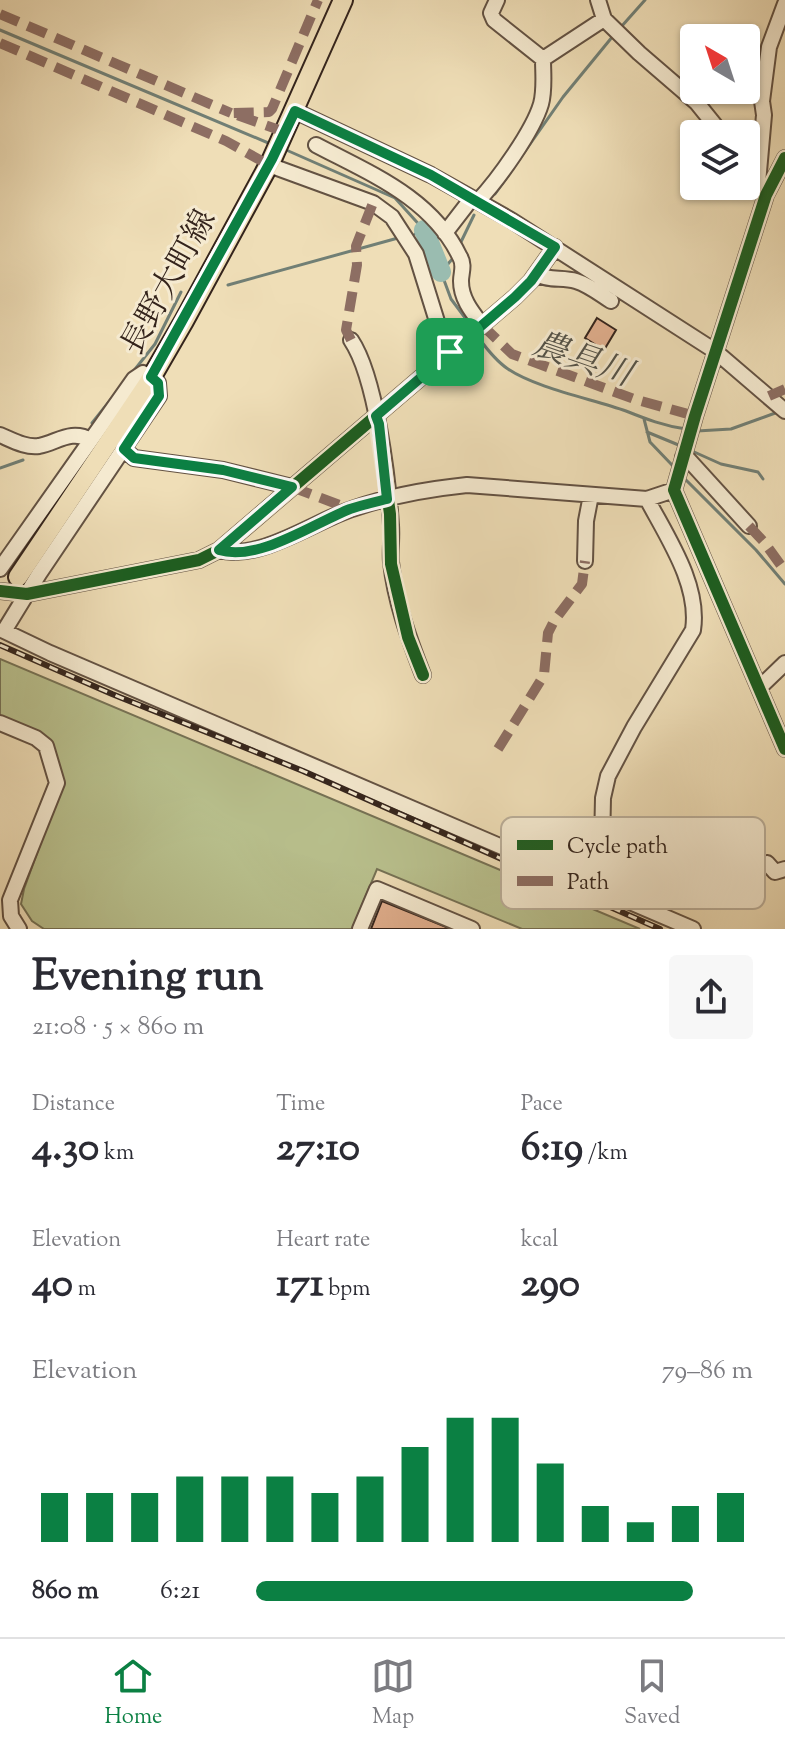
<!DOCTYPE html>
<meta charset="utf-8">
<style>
:root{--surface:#fff;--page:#f7f7f7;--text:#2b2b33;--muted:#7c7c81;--line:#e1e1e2;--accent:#0b8043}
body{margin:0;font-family:"Sorts Mill Goudy","Noto Serif JP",serif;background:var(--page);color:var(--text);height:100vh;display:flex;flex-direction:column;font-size:30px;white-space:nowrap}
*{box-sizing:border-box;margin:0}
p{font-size:26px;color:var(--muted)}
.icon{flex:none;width:44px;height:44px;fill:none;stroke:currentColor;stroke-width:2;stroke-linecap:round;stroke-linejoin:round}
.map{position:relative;height:929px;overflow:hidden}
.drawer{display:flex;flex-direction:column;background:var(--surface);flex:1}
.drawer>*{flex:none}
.needle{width:52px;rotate:321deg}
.buttons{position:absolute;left:680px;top:24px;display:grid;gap:16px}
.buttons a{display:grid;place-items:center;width:80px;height:80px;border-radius:8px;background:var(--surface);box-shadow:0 2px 6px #0004;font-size:40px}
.pin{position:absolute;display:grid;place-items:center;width:68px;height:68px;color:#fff;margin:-34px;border-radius:16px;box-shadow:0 4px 12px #0006}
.round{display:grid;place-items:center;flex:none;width:84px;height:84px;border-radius:8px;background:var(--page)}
.head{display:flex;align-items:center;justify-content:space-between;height:136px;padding:0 32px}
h1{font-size:44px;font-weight:800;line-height:60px}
.metrics{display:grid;grid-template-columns:repeat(3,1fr);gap:12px;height:136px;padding:8px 32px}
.metrics div{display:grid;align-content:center}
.metrics b{font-size:40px;font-weight:800}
.metrics small{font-size:22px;font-weight:400}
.metrics p{font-size:22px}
.chart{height:224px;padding:16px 32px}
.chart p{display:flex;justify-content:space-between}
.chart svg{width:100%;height:144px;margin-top:8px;stroke:var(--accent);stroke-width:6}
ul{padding:0 32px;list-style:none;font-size:26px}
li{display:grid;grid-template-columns:128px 96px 1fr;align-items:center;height:60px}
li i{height:20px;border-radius:10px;background:var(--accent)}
.tab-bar{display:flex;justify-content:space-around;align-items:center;height:112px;border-top:2px solid var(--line);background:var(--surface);font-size:22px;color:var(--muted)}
.tab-bar a{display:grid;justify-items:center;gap:4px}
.tab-bar .active{color:var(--accent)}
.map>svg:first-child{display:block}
</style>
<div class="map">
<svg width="785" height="929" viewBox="0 0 785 929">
<rect width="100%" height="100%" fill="#efdeb7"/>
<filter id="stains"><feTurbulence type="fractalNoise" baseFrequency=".0025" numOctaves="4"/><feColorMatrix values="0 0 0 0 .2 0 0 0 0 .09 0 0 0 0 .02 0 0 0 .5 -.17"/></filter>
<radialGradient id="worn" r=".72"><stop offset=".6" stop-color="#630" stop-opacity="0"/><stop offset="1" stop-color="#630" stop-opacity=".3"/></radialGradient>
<path fill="#b9c18e" stroke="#767255" stroke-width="2" d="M 0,659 L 640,929 L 522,929 L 377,869 L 352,929 L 44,929 L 32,921 L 21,904 L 24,889 L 62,785 L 49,741 L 0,717 Z"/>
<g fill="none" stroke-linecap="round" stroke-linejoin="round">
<path stroke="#717f75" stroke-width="3" d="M 621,27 L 645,0
M 0,30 L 273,145
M 284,149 L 395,198 L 424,230 L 415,234
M 495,194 L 563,97 L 613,36
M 459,246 L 474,215
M 454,257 L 441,272 L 451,299 L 472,327
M 228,285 L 398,238
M 478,337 C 486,348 496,361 508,369 C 536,388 592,399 626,411 C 646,419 664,426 686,429
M 132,373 L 155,344 L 181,292
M 644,419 L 650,442 L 672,465
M 92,423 L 112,398
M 697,431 L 731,429 L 778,412
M 647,432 L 681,446
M 692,451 L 721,464 L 758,472 L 763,479
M 0,468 L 23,460
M 686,480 L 756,550 L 785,584"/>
<path stroke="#9abcb0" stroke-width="20" d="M 424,230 L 441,272"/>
</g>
<path fill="#e1af8e" stroke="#34241c" stroke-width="2" d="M 597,318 L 616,330 L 604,350 L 585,338 Z
M 382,901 L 451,929 L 371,929 Z"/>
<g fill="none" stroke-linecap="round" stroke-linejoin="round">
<defs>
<path id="minor" d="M 497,0 L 491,13 L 494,20 L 543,59 L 604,19
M 598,0 L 604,19 L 639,53 L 697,103 L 722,134
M 295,111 L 431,175 L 511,220 L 715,351 L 785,411
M 316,145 C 371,174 432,198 460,257 C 465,265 461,273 461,281 C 461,299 472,312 482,325
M 785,158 L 766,195 L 695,416 L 674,490 L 785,749
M 269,165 L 373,203 L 392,217 L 416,254 L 444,344 L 450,352
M 766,195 L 758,183 L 764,115 L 762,101 L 769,47 L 785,4
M 478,201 C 498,180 533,131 541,104 C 545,90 543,73 543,59
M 445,233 L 472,198
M 536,274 C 549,281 562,277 576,281 C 589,285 600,294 611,301
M 351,340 C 376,377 388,479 391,525 C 392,538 390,550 391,562 C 395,601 409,639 423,675
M 0,435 C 12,440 26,448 39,446 C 58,442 71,429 91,440
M 124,449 L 134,458 L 223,470 L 292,487
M 683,457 L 688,459 L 749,526
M 219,550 C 258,562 317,520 352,509 C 389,496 428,489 467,485 L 647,499 L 674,490
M 585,561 L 586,521 L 591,495
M 0,569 L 134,379 L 143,373 L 158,383 L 159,396 L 39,574 L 4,631 L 50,653 L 693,929
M 0,591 L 27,594 L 199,560 L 219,550 L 515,297 L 531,281 L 555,247
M 759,688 L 785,663
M 0,723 L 36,738 L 46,746 L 57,783 L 10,900 L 11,916 L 19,929
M 767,863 L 775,872 L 785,869
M 585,881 L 602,845 L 603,798 L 608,776 L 634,727 L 693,630 C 700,585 667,537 647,499
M 360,929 L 377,889 L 472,929"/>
<path id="major" d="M 18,577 L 147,385 L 184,321 L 272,159 L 343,0"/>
</defs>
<use href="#minor" stroke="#635243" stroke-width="18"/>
<use href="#major" stroke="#34241c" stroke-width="22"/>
<use href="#minor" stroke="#f5ead0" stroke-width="14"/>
<use href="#major" stroke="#efdeb7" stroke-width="18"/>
<defs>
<path id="rail" d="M 0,645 L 112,694 L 303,771 L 660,929"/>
</defs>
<use href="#rail" stroke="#34241c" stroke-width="6"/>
<use href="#rail" stroke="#f5ead0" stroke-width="3" stroke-dasharray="9" stroke-linecap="butt"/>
<path stroke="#8d6e63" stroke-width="10" stroke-dasharray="20 10" stroke-linecap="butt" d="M 0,14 L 231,113
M 0,43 L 226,141 L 269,165
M 285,132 L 231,113 L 269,112 L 272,109 L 318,0
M 482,325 L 512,354 L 634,399 L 695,416
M 351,340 L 346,330 L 357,265 L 356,246 L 373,203
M 769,396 L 785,389
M 292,487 L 350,509
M 749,526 L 764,542 L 785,571
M 498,749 L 544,675 L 548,633 L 554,621 L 582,584 L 585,561"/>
<defs>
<path id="cycleway" d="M 785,158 L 766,195 L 695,416 L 674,490 L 785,749
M 376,416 L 390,514 L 391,564 L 408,637 L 423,675
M 0,591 L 27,594 L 199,560 L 219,550 L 515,297 L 531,281 L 555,247"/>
</defs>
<use href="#cycleway" stroke="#f5ead0" stroke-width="17"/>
<use href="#cycleway" stroke="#1b5e20" stroke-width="12"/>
</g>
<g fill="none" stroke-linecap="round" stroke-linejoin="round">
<defs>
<path id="route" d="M 295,111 L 431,175 L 555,247 L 531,281 L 515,297 L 376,416 L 379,424 L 387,499 C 375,502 362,505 350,509 C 314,523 259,562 219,550 L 292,487 L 223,470 L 134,458 L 124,449 L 159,396 L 158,383 L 151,377 L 272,159 Z"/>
</defs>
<use href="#route" stroke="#fff" stroke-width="16"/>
<use href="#route" stroke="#0b8043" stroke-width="10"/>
</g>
<g text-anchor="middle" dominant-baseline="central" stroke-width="6" stroke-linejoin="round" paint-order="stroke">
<g font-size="32" fill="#34241c" stroke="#f5ead0">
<text transform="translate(170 283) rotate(-61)">長野大町線</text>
</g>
<g font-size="34" font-style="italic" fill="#535248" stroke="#f5ead0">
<text transform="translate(582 361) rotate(19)">農具川</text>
</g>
</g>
<rect x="501" y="817" width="264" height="92" rx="12" fill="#f5ead0" stroke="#bbaf9a" stroke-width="2"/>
<rect x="517" y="840" width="36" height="10" fill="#1b5e20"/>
<rect x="517" y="876" width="36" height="10" fill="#8d6e63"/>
<g font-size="22" fill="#34241c">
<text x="567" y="853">Cycle path</text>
<text x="567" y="889">Path</text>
</g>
<rect width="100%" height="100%" filter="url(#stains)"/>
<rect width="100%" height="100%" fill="url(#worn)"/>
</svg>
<div class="buttons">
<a><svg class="needle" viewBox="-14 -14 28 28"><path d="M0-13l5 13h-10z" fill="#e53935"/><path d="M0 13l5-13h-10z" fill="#7c7c81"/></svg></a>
<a><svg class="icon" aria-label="layers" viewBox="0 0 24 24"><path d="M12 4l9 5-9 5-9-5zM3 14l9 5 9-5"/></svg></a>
</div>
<div class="pin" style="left:450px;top:352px;background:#1e9e55"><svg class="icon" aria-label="arrive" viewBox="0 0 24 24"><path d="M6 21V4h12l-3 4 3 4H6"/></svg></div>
</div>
<section class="drawer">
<div class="head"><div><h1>Evening run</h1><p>21:08 · 5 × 860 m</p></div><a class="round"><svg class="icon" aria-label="share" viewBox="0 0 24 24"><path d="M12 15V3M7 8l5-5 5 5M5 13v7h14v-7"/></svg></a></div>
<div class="metrics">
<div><p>Distance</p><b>4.30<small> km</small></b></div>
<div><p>Time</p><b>27:10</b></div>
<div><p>Pace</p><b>6:19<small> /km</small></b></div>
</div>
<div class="metrics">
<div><p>Elevation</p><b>40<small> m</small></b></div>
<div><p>Heart rate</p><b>171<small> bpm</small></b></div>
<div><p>kcal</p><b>290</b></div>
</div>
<div class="chart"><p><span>Elevation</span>79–86 m</p>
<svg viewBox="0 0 160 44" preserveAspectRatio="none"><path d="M5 44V29M15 44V29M25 44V29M35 44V24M45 44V24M55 44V24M65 44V29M75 44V24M85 44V15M95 44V6M105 44V6M115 44V20M125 44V33M135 44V38M145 44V33M155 44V29"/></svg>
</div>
<ul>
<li><b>860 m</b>6:21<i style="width:88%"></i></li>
</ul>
</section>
<nav class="tab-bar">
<a class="active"><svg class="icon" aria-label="home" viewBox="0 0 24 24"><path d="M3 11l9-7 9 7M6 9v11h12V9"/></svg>Home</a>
<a><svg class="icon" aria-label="map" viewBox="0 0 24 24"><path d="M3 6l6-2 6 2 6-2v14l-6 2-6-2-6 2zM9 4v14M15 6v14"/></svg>Map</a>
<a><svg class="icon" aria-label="saved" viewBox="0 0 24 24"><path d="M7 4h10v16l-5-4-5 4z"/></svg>Saved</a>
</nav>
